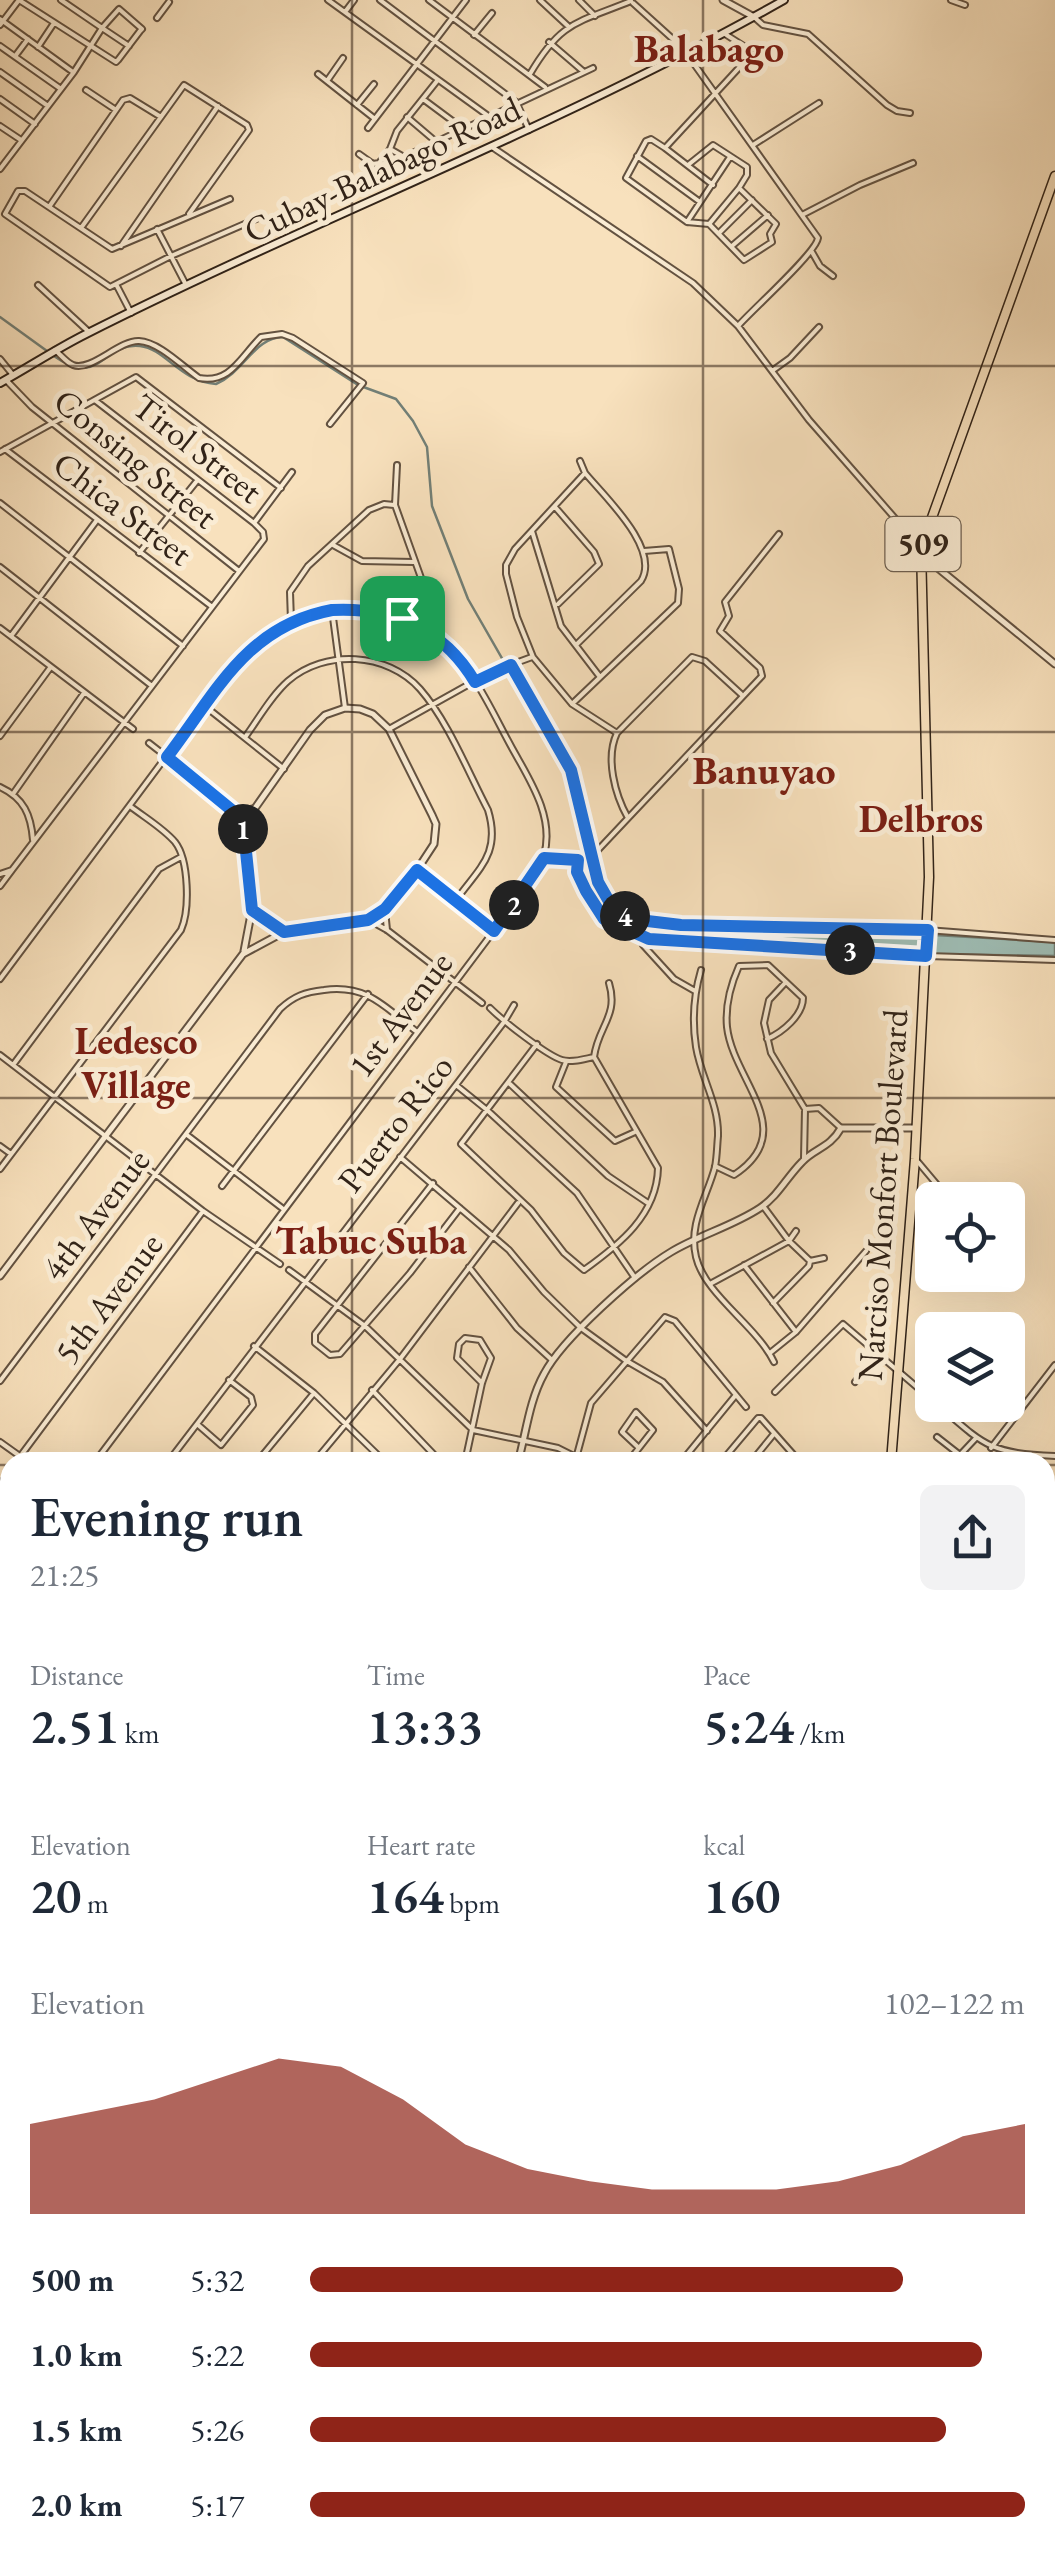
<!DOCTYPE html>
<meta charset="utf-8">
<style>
:root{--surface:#fff;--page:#f2f2f3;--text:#1f2937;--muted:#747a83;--accent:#8f2418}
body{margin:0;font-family:"EB Garamond",serif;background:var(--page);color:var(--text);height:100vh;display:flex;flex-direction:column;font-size:38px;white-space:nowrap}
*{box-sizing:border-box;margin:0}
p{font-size:32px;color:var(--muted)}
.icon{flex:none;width:55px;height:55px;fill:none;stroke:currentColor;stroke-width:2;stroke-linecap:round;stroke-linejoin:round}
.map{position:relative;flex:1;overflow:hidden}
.panel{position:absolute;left:0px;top:1452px;width:1055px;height:1112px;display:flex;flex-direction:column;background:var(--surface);border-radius:30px 30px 0 0;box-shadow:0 10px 40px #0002}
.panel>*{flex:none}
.buttons{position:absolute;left:915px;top:1182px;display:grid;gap:20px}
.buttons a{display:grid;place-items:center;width:110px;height:110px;border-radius:15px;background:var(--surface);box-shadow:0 10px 40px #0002;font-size:50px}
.pin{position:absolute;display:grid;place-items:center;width:85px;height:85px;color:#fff;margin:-42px;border-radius:20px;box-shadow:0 5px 15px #0006}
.km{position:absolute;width:50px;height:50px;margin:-25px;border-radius:50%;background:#222;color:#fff;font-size:28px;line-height:50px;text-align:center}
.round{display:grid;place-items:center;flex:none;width:105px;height:105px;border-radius:15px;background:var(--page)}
.headline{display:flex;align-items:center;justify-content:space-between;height:170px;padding:0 30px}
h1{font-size:55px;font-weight:600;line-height:75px}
.metrics{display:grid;grid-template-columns:repeat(3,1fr);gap:15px;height:170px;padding:10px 30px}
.metrics div{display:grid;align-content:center}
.metrics b{font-size:50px;font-weight:600}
.metrics small{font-size:28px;font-weight:400}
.metrics p{font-size:28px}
.chart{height:280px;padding:20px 30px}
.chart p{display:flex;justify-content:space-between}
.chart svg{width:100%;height:180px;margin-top:10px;fill:var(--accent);opacity:.7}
ul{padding:0 30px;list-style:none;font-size:32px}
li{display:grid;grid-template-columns:160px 120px 1fr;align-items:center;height:75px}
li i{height:25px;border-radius:12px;background:var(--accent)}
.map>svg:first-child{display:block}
</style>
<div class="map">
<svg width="1055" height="2563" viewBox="0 0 1055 2563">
<rect width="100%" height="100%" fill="#f8e1bd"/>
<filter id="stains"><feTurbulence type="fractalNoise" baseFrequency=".002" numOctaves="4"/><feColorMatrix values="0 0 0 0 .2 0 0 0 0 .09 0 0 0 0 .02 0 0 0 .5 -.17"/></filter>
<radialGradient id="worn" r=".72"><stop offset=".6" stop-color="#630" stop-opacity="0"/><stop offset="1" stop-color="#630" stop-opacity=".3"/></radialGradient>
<path fill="#bcc392" stroke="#767355" stroke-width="2.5" d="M 507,2555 L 570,2555 L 576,2563 L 498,2563 Z"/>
<path fill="#9ebdb5" stroke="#727f76" stroke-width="2.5" d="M 589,875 C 601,900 613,919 641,926 L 902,937 L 920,935 L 920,953 L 649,937 C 616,928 598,907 589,875 Z
M 935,935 L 1055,942 L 1055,956 L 934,954 Z"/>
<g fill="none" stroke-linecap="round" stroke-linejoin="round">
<path stroke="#727f76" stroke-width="2.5" d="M 0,317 L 47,351
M 54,356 C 100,389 102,342 140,346 C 166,349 179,381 216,384 C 244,372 255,337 283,337 L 358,385 L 396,399 L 413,421 L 427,447 L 432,506 L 468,599 L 566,770 L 588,874"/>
<path stroke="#9ebdb5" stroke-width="10" d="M 1045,1534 L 1055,1540"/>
<defs>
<path id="minor" d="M 19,0 L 116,62 L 118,60 L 140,31 L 142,29 L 119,9 L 102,28 L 129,46
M 328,0 L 487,115
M 380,0 L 516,102 L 529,130
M 429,0 L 545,87
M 540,0 L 569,27
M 579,0 L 595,16
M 951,0 L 965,5
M 633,3 L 685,50
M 345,12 L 354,0
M 754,17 L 763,25 L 808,34 L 887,105 L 897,111 L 910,113
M 157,18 L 169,2
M 0,19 L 73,72
M 0,25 L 19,0
M 474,35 L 492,13
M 549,42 L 584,72
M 0,46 L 61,89
M 38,47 L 54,23
M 687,54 L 818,238 C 816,253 753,309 738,326 L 809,420 L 921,548
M 16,55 L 28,39
M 0,72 L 48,106
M 318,74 L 375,119
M 530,74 C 561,21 577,23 631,1
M 327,81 L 343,58
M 86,90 L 116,110
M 0,99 L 35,124
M 423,99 L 462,128
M 357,105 L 374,84
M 407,117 L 434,140
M 0,126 L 21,140
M 368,128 L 466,0
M 753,145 L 819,103
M 492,147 L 693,283 L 738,326
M 665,148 L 713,185
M 390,149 L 404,157 L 593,68
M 359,154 L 373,164 L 379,163 L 390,149 L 397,131 L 437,81
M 637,156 L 700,202
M 688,165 L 713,145 L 747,167 L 747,175 L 739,188 L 776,224 L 770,234 L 772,242 L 744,260 L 709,224 L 687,222 L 626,178 L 646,141 L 651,139 L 665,148 L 748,58 L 750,50 L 725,34
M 0,169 L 74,72 L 102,28 L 61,0
M 230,199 L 112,249 L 25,191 L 18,191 L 5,214 L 110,287 L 171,256 L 263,216
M 49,207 L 123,100 L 130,98 L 161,117
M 802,215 L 860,185 L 913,163
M 687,222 L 730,157
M 710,223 L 739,188
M 81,228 L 184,85 L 247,125 L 249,130 L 189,214
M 157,229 L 185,283
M 720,232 L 752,200
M 121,246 L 218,106
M 732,246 L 768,215
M 812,252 L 820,266 L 833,276
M 38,285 L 89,332
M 117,286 L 131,313
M 55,350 C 60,354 67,363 73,365 C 91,372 119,340 139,341 C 159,342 182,366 199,378 C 231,384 241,356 261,337 L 282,334 L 293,338 L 363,383 L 330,424
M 0,359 L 13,375
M 772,371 L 790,358 L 819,327
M 7,381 L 32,407 L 239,571
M 5,449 L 211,606
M 0,452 L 136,377 L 281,488
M 397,465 L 395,505 L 430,603 L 433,616 L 428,631
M 585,473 L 515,549 L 506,565 L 506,574 L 517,617 L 533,657 L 572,704 L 617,733 C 605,758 615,795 628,818
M 0,503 L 183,646
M 555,507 L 594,552 L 599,564 L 558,604
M 254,523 L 292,472
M 532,531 L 561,626 L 600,677
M 333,545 L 362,561 L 414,562
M 139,553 L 196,482
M 0,567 L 152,686
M 332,610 L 345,708
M 291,621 L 290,592 L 308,566 L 369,510 L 384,504 L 394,505
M 0,628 L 133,729
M 11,636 L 97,520
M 577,644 L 641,581 C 661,549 605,497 585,473 L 580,461
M 511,665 L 571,770 L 598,882 L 610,903 L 625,915 L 639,921 L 681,925 L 927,930 L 1055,940
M 572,704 L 678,603 L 679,589 L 669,549 L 644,551
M 206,707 L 284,769
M 389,729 L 491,672 L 532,657
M 617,733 L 692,657 L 705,661 L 741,694
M 0,736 L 50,668
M 246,736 C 259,718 271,696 288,681 C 325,649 387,652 420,689 C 448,721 468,772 488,810 C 501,853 480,867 456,900
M 149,743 L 231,807 L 244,832
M 0,787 C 24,798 31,815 33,840
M 13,794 L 84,693
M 231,807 L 242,811 L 255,808
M 544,858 L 577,860 L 598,850 L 762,676 L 760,668 L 720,631 L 729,616 L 725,602 L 779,534
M 577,860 L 577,872 L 585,891 L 604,919 L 649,939 L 927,956 L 1055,960
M 417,870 L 494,931
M 0,874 L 12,870 L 264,539 L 263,532 L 254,523 L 96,401
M 0,886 L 12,870
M 385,910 L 387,930
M 369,920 L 387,930 L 482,1003
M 643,945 L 674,979 L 695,991
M 701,970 C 694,994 692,1021 696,1047 C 701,1078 719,1104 718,1136 C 717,1146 717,1157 715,1167 C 707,1197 688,1224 696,1257 C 705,1295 756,1325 774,1362
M 0,979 L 230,671 C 243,656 257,641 275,630 C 323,599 397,603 440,640 C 474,668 491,710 512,748 C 529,779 555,817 544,855 C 542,865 531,878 526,888 L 95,1462
M 786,982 L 769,1000 L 764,1023 L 771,1053 L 805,1109 L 804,1158
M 490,1008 C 502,1020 546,1055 562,1060 C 572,1063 584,1059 594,1057
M 537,1044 L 461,1144 L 531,1210 L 564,1253 L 584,1270 C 619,1245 657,1215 658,1168 L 594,1057 C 598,1026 619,1016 609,983
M 0,1055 L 203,1211 L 280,1264
M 566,1062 L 556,1087 L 615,1141 L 635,1132
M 13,1065 L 159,869 L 181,857
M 510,1084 L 608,1176 L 648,1203
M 456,1085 L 487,1110 L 577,1193 L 635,1278
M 805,1109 L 819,1108 L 841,1128
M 187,1135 L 282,1208
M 0,1146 L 11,1154
M 400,1157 L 509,1250 L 544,1292 L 581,1328 L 625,1360 L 663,1382 L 707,1431
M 918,1162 L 950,1200
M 715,1166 L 734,1175 C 801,1131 733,1081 727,1027 C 725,1006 731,984 739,966 L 768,965 L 803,998 C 803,1015 783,1032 767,1039
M 0,1169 L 181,930 C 190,910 189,860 175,842 C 163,828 144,817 130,806
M 433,1183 L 315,1334 L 315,1343 L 330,1355 L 340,1354 L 410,1273 L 460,1208
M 222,1186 L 368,994
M 763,1206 L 789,1241 L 810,1261 L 809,1266 L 773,1303
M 810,1261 L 824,1258
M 744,1265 L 796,1332
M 469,1267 L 517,1328 L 552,1360
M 289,1270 L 365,1326 L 473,1430 L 558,1448 L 586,1462
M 710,1284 L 789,1241 L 796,1231
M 254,1346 L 314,1393 L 385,1462
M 770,1353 L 796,1332 L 866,1251
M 0,1381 L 280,1009 C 294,996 305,992 324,990 C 367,984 385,1007 417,1032
M 855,1382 L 878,1356
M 372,1390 L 441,1462
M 775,1392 L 843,1324 L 932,1400
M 938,1405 C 986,1447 990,1453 1055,1456
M 197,1424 L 221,1445 L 253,1405 L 251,1397 L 229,1380
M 937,1437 L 960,1455 L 976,1438
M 0,1442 L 28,1462
M 991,1448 L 1055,1365
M 16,1462 L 203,1211
M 168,1462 L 504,1022 L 514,1005
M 257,1462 L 314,1393
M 314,1462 L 400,1359 L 518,1203
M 465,1462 L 482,1383 L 491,1358 L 480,1340 L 465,1338 L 459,1344 L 457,1358 L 482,1383
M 575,1462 L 591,1403 L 665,1317 L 675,1321 L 746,1407
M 628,1462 L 653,1430 L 636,1412 L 622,1432 L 639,1448
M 681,1462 L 735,1396
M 721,1462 L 758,1418 L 761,1418 L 800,1462
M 751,1462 L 773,1435
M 0,1485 L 10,1471
M 0,1494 L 10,1501
M 0,1568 L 10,1575
M 0,1605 L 10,1591
M 0,1762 L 10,1769
M 0,1819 L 10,1809
M 0,1875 L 4,1871
M 0,2017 L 10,1999
M 1045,2283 L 1055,2290
M 0,2343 L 10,2334
M 1045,2343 L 1055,2351
M 0,2374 L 10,2366
M 0,2554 L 7,2563
M 363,2555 L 368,2563
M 784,2555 L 785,2557
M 987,2555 L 998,2562
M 179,2563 L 191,2555
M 376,2563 L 388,2555
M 412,2563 L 421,2555
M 648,2563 L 660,2555
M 718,2563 L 726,2555"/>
<path id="tertiary" d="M 723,0 L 754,17
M 922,555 L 1055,664
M 244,951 L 252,909 L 281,931
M 0,1276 L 243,954 L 284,932 L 368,919 L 385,909 L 417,870 L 434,844 L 436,824 L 432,815 L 389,729 L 373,714 L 360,709 L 345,708 L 325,715 L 310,730 L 253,811 L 244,832 L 252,909
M 518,1462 C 526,1434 529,1401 544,1374 C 562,1339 636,1273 671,1252 C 699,1235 733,1226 760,1208 C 778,1196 787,1177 802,1162 C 815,1148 830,1148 841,1128 L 915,1128
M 0,2093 L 10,2110
M 0,2174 L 10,2163
M 117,2555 L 122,2563
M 333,2555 L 339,2563
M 1043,2563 L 1055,2553"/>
<path id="secondary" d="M 0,383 C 29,367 56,349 86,334 C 316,218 559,127 784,0
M 0,2382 L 10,2395"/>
<path id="primary" d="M 891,1462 L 915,1159 L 929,877 L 921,548 L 1055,176
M 1045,2008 L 1049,2058 L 1055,2075
M 1045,2241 L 1055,2240
M 89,2563 L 99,2555"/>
</defs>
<use href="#minor" stroke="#635241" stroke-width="8"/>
<use href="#tertiary" stroke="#635241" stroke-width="9"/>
<use href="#secondary" stroke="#312318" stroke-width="10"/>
<use href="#primary" stroke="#312318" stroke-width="11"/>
<use href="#minor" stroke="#faecd4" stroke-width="4"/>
<use href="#tertiary" stroke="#faecd4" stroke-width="5"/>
<use href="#secondary" stroke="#faecd4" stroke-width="6"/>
<use href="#primary" stroke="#f8e1bd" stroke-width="8"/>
</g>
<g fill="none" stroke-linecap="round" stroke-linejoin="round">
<defs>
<path id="route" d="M 332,610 C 392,607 443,628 475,682 L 511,665 L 571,770 L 598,882 L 610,903 L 625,916 L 639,920 L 681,925 L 928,930 L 926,956 L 649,939 L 604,919 L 586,891 L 577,872 L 578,860 L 544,858 L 494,931 L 417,870 L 385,909 L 368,920 L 284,932 L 252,910 L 244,832 L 234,812 L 167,757 C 216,693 246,626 332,610 Z"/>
</defs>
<use href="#route" stroke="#fff" stroke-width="20"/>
<use href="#route" stroke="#1a73e8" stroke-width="12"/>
</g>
<path fill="none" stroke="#312318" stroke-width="2.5" stroke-opacity="0.55" d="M 352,0 L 352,1462M 703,0 L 703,1462M 0,366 L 1055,366M 0,732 L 1055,732M 0,1098 L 1055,1098M 0,1465 L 10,1465M 1045,1465 L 1055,1465M 0,1831 L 10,1831M 1045,1831 L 1055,1831M 0,2197 L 10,2197M 1045,2197 L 1055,2197M 352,2555 L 352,2563M 703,2555 L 703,2563"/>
<g text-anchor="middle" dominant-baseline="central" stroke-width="10" stroke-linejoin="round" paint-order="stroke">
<rect fill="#faecd4" stroke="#6d5f50" stroke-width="2.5" x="885.5" y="517" width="75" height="54" rx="8"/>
<g font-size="32" font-weight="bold" fill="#312318">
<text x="923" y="544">509</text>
</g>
<g font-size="35" fill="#312318" stroke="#faecd4">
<text transform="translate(382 169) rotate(-25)">Cubay-Balabago Road</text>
<text transform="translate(198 448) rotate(38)">Tirol Street</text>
<text transform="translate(136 458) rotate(39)">Consing Street</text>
<text transform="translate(123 508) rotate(37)">Chica Street</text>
<text transform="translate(400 1014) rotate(-53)">1st Avenue</text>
<text transform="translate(395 1123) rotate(-52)">Puerto Rico</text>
<text transform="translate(882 1195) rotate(-86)">Narciso Monfort Boulevard</text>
<text transform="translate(95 1214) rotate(-53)">4th Avenue</text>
<text transform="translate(108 1298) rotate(-53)">5th Avenue</text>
</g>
<g font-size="38" font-weight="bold" fill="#7a1f14" stroke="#faecd4">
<text x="921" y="818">Delbros</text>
<text x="136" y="1040">Ledesco<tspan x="136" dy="44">Village</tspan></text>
</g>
<g font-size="40" font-weight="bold" fill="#7a1f14" stroke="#faecd4">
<text x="709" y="48">Balabago</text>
<text x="764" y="770">Banuyao</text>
<text x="371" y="1240">Tabuc Suba</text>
</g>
</g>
<rect width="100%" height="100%" filter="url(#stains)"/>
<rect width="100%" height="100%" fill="url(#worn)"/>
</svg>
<div class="buttons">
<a><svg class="icon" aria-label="locate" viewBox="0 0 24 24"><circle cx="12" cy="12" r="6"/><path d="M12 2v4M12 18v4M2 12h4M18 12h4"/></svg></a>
<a><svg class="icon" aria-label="layers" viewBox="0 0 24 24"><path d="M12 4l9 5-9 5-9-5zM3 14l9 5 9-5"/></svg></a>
</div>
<div class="pin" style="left:402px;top:618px;background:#1e9e55"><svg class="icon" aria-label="arrive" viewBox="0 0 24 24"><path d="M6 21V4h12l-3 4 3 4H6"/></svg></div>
<b class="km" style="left:243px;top:829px">1</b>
<b class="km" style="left:514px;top:905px">2</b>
<b class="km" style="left:850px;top:950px">3</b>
<b class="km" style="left:625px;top:916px">4</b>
<section class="panel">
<div class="headline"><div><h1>Evening run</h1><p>21:25</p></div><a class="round"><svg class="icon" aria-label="share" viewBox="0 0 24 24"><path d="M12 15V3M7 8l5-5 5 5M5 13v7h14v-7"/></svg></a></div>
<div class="metrics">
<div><p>Distance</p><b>2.51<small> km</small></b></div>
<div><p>Time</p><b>13:33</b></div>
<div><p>Pace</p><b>5:24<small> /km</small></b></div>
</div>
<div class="metrics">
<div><p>Elevation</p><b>20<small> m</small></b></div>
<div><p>Heart rate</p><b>164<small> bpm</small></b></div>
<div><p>kcal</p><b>160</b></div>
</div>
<div class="chart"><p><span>Elevation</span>102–122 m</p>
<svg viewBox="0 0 160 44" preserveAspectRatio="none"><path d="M0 44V22L10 19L20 16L30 11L40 6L50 8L60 16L70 27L80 33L90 36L100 38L110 38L120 38L130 36L140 32L150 25L160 22V44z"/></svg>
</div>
<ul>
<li><b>500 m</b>5:32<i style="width:83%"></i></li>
<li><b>1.0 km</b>5:22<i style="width:94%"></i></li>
<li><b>1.5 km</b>5:26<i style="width:89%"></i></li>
<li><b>2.0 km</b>5:17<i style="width:100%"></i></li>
</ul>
</section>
</div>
